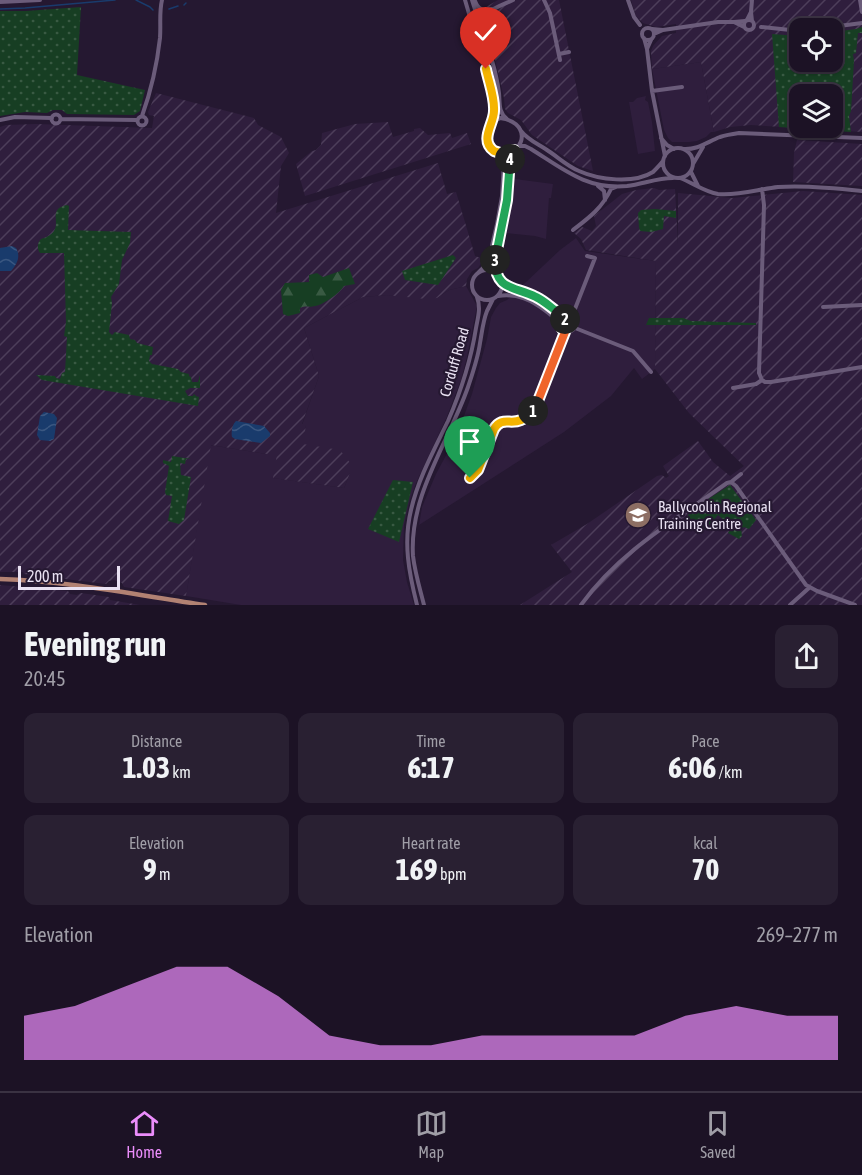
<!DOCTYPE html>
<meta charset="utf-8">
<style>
:root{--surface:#1c1225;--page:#292032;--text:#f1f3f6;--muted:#a09ea7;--line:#3a3242;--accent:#eb8dfb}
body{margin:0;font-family:"Asap Condensed",sans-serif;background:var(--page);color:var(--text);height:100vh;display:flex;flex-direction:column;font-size:22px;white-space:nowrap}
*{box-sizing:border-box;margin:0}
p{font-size:20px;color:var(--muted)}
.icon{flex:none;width:33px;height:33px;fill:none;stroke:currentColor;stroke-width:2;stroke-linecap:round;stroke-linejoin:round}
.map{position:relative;height:605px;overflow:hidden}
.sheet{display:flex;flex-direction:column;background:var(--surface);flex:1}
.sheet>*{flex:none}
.controls{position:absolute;left:789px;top:18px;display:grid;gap:12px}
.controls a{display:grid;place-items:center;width:54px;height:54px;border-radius:12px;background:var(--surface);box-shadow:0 2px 4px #0004,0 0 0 2px var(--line);font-size:30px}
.scale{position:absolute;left:18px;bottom:15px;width:102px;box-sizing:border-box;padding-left:6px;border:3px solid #e9e1f2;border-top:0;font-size:16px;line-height:21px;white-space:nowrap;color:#e9e1f2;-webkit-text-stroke:4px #251831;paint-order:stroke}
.pin{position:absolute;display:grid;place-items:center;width:51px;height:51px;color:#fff;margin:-62px -26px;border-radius:50% 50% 50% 0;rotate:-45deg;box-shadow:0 0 6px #0007}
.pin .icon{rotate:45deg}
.km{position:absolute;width:30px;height:30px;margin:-15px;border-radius:50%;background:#222;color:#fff;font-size:16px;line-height:30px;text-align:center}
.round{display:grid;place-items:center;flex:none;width:63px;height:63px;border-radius:12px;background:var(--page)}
.summary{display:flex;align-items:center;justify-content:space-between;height:102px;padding:0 24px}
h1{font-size:33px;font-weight:700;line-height:45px}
.metrics{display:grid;grid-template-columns:repeat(3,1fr);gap:9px;height:102px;padding:6px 24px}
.metrics div{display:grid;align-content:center;border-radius:12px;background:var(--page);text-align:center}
.metrics b{font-size:30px;font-weight:700}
.metrics small{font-size:16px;font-weight:400}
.metrics p{font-size:16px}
.chart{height:168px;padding:12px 24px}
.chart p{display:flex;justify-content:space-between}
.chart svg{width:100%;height:108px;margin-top:6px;fill:var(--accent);opacity:.7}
.menu{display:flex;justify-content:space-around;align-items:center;height:84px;border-top:2px solid var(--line);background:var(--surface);font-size:16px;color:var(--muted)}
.menu a{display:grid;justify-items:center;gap:3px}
.menu .active{color:var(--accent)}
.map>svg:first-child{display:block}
</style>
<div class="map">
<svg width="862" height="605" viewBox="0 0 862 605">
<defs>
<pattern id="industrial-furrows" width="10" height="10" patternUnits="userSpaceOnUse" patternTransform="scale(1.5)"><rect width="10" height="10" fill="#2f1e3d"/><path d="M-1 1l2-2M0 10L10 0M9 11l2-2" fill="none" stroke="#4d3e5a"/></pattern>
<pattern id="grass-dots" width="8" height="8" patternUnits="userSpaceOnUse" patternTransform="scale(1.5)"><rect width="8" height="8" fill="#173e23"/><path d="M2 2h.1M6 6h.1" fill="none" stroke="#395a43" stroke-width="1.8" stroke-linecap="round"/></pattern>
<pattern id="forest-firs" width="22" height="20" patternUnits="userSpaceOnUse" patternTransform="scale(1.5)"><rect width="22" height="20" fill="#173e23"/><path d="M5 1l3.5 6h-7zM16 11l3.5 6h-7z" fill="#395a43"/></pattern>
<pattern id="water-waves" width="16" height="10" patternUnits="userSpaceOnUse" patternTransform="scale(1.5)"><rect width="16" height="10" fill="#193b6c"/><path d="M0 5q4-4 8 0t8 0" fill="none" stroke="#3a5781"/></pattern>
</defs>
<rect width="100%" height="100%" fill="#251831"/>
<path fill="#2f1e3d" d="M 701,62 L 714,132 L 711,132 L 706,137 L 697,141 L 689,142 L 672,142 L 668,138 L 664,130 L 652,69 Z
M 646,96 L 645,100 L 648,102 L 652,122 L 655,151 L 638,154 L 629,102 L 633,102 L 637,98 Z
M 515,179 L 553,184 L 551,198 L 549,198 L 546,239 L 535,236 L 506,233 Z
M 576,238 L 585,251 L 656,261 L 655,369 L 642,379 L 634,368 L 611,396 L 564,432 L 419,525 L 422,507 L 436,474 L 457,435 L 472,394 L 487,339 L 491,317 L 496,308 L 500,303 L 507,300 L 560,250 Z
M 466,286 L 477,306 L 467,357 L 461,380 L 446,419 L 416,483 L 410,500 L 404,525 L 403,560 L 407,582 L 414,605 L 241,605 L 186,596 L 210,445 L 267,454 L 278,454 L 274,478 L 344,488 L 350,473 L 302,444 L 306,425 L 302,425 L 319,376 L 304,328 L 363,297 L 386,295 L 437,298 L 449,290 Z"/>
<path fill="url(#industrial-furrows)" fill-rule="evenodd" d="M 498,0 L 559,0 L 593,171 L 578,166 L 532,135 L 521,120 L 508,113 L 505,109 L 504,98 L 487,25 L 487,16 L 484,8 Z
M 631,0 L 862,0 L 862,132 L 751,125 L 730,127 L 714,132 L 701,62 L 652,69 L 651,51 L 653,46 L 662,36 L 676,33 L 676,24 L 656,27 L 643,23 L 636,16 ZM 800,28 L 832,28 L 832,62 L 800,62 ZM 800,94 L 832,94 L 832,128 L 800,128 Z
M 156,93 L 254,118 L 258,125 L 281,137 L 289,153 L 281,166 L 276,213 L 438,163 L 447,194 L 456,192 L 475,256 L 484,259 L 478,268 L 472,271 L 467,279 L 466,286 L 449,290 L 437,298 L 426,299 L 386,295 L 363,297 L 304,328 L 319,376 L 302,424 L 306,425 L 303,444 L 340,450 L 351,464 L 350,473 L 344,488 L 273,478 L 277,454 L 267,454 L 211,445 L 186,596 L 124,587 L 122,583 L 114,580 L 109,581 L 106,584 L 24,574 L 23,572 L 0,572 L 0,127 L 6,125 L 36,124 L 152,128 L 154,116 L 149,115 L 148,112 Z
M 388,122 L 393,137 L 414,131 L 414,129 L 420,128 L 428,135 L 450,133 L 452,138 L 467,133 L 471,144 L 305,196 L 296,164 L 312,151 L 316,150 L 321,145 L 322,133 L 355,124 Z
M 797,140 L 862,144 L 862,186 L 793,182 L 794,153 Z
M 654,188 L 659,190 L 675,189 L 678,245 L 678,193 L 732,198 L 753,196 L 803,191 L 862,195 L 862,605 L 520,605 L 572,572 L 551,545 L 587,524 L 657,476 L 662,475 L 666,478 L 669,476 L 663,466 L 698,441 L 713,462 L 730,476 L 744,466 L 689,413 L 655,369 L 656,261 L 586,250 L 581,239 L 574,233 L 582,227 L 592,231 L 596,226 L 594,216 L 622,194 L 636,190 Z
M 0,585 L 68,591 L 70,594 L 77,595 L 81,593 L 109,597 L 110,600 L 140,605 L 0,605 Z"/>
<path fill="url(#grass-dots)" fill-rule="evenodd" d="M 81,7 L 77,75 L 145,90 L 140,111 L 134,115 L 67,114 L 62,110 L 53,110 L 47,113 L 25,112 L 0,116 L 0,11 L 26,11 Z
M 862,27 L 862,33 L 858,33 L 856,53 L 853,54 L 854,61 L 851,111 L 849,116 L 851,132 L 779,127 L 772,34 L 799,36 L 800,62 L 832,62 L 833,32 L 856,29 ZM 800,94 L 832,94 L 832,128 L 800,128 Z
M 67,205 L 69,206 L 68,230 L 131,232 L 130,243 L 122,260 L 119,284 L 111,297 L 112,303 L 109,332 L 112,335 L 115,332 L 129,335 L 130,339 L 135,340 L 137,343 L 153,347 L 152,355 L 150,355 L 149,361 L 152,364 L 178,369 L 181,372 L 189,374 L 189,376 L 191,377 L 192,382 L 198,382 L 200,375 L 200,388 L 190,388 L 185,391 L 188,396 L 193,396 L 194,394 L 196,396 L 199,397 L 198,406 L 42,380 L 36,375 L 55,376 L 56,378 L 60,379 L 62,373 L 65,372 L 67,337 L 64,336 L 66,322 L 64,253 L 40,253 C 37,249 37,243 41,239 C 71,230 42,210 67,205 Z
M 655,209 L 676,211 L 676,218 L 664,216 L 663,229 L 651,232 L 640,231 L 639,227 L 638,213 L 641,210 Z
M 453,255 L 456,258 L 438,285 L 405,280 L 402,271 Z
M 649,318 L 683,318 L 691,321 L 756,323 L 756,325 L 646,325 Z
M 172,456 L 191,459 L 186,459 L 185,464 L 180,463 L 181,475 L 191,477 L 184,520 L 179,524 L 168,521 L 172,496 L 166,495 L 165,492 L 169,466 L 163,463 L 163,460 L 171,462 Z
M 393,480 L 413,482 L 399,542 L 368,529 Z
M 730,485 L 756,520 L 749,529 L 744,527 L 741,529 L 742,536 L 739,539 L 728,533 L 732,527 L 718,515 L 705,530 L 687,518 L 690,511 Z"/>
<path fill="url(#forest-firs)" d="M 349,268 L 355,284 L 344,286 C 340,293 323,305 315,306 C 308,308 307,305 300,308 L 300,313 L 288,316 L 283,314 L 281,290 L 285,283 L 309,282 L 309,275 L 317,273 L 323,277 Z"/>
<path fill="url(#water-waves)" d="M 12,246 L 16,248 C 21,257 17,264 11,271 L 0,271 L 0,248 Z
M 44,412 L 54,414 L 57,418 L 54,439 L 50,441 L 40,440 L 37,435 L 40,416 Z
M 236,421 L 264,426 L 270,433 L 270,436 L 261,443 L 235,439 L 232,437 C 231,432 232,425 236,421 Z"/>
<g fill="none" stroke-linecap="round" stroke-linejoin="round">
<path stroke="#193b6c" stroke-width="1.5" d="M 136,0 L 150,7 L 153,10
M 184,5 L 186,3
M 0,9 L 25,8 L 115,0
M 169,9 L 178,6"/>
<path stroke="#6b5c7a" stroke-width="4" d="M 465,0 L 492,92 L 494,111 L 491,124
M 472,0 C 481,30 495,61 499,93 C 500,103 498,112 507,119
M 544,0 L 550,13 L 560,60
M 628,0 L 634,17 L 640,25
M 860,0 L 862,12
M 475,1 C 478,9 483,12 492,9
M 0,2 L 40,0
M 751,12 L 752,0
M 747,20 L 751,12 L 752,21
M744 25a5 5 0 1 1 10 0a5 5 0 1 1-10 0Z
M 744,27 L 734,22 L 745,21
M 761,27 L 800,31
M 824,28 L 862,23
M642 34a6 6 0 1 1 12 0a6 6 0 1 1-12 0Z
M 483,29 C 481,10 499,7 513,0
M 652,29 L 663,30 L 654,34
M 663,30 L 718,22 L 734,22
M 644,38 L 647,49 L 651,40
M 647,49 L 652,91 L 665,156
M 559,54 L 569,52
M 652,91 L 682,87
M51.5 119a4.5 4.5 0 1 1 9 0a4.5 4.5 0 1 1-9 0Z
M 142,116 C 151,91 157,65 160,38 C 161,25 159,12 162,0
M137.5 121a4.5 4.5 0 1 1 9 0a4.5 4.5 0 1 1-9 0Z
M 500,118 C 528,121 529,150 503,154 C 500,153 497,152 494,150 C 480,141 488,124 500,118 Z
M 61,119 L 137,120
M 0,120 L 15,117 L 52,118
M 521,131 C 528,140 538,144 547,150 C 558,157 567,166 579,171 C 599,180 634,184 653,172 C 656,169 660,165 663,161
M 661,138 L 667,145 L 674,149
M 519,146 L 525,146 L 531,149 C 563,169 587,190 627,186 C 643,184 657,178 673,178
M663 163a15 15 0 1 1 30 0a15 15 0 1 1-30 0Z
M 683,149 C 698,150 707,142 720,137 C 726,135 732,134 739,133 L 862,138
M 693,164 L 703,147
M 691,172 L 698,186
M 680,178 C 693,183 705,192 718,194 C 738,196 759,189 778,187 C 806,185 835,188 862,191
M 598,186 L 604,191 L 605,200
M 762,189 L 764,205 L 759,373 L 762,380
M 573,230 C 590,217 602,208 611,189 L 616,187
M472 285a15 15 0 1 1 30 0a15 15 0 1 1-30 0Z
M 478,273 L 484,267 L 489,259 L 497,224 L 502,196 L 504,163 L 499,152
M 498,275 L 495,262 L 507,200 L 510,160 L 514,150
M 502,283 L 511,288 L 536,297 L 567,318
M 498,296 C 517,293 532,300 547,312 C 552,316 557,319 561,325
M 823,307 L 862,305
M561 325a7 7 0 1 1 14 0a7 7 0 1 1-14 0Z
M 571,319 L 595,258 L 587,256
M 575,328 L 633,351 L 651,372
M 733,388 L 756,384 L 762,380 L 765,382 L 771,382 L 862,367
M 470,479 L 478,470 L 494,429 C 502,416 511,425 522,420 C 528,417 533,411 536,406 L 565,332
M 731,482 L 736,486 L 806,585 L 817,591 L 855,605
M 417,605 C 409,573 403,543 411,510 C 418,479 434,450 448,421 C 461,391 471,360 476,328 C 478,317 481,308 477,297
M 424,605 C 420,589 415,573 413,556 C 409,495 449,442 468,387 C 473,372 478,358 480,343 C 482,332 483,321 487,311 C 489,307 491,303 493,299
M 581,605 C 619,552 675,520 727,483 L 731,482 L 741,474
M 790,605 L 809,588"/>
<path stroke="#b28273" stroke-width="4.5" d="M 0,579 C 68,581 137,595 205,605"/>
</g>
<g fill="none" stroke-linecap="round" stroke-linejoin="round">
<defs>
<path id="split-1" d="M 470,478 L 478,470 L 494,429 C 502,416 510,425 521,420 C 526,418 529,414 533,411"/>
<path id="split-2" d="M 533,411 L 536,406 L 565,332 L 562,329 L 561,325 L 565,319"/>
<path id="split-3" d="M 495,260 C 495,291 515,286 536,297 C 547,302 556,313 567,318 L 565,319"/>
<path id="split-4" d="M 495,260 L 507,200 L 510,159"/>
<path id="split-5" d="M 486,69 C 489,83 495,98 494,111 C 494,124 479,140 494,151 C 497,152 500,153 503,154 L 514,150 L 510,159"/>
</defs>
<use href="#split-1" stroke="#fff" stroke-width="12"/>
<use href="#split-2" stroke="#fff" stroke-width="12"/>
<use href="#split-3" stroke="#fff" stroke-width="12"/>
<use href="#split-4" stroke="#fff" stroke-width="12"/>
<use href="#split-5" stroke="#fff" stroke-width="12"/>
<use href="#split-1" stroke="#f5b400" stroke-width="8"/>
<use href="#split-2" stroke="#f0652b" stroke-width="8"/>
<use href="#split-3" stroke="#22a559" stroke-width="8"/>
<use href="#split-4" stroke="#22a559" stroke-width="8"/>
<use href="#split-5" stroke="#f5b400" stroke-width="8"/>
</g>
<defs>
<symbol id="university-disc" viewBox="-11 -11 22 22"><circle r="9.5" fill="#8d6e63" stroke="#251831"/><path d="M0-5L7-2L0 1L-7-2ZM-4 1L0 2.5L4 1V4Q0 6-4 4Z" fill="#fff"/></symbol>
</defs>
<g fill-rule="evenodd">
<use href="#university-disc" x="623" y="500" width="30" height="30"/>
</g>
<g text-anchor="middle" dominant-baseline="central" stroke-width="4.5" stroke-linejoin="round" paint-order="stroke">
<g font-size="15" fill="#e9e1f2" stroke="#251831">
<text transform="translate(454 362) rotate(-74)">Corduff Road</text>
</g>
<g font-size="15" fill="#e9e1f2" stroke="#251831" text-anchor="start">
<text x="658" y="506">Ballycoolin Regional<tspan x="658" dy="17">Training Centre</tspan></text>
</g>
</g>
</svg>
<div class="controls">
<a><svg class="icon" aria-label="locate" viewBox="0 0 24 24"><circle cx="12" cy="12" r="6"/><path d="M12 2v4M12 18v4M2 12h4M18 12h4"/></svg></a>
<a><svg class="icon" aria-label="layers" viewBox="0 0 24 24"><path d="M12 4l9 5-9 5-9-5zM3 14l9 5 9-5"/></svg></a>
</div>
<div class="scale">200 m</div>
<div class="pin" style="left:470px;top:478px;background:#1e9e55"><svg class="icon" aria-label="arrive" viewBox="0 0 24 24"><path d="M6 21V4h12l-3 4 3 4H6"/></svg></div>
<div class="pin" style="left:486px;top:69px;background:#d93025"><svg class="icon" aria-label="check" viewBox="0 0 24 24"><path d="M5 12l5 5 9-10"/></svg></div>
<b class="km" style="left:533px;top:411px">1</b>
<b class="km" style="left:565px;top:319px">2</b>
<b class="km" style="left:495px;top:260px">3</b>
<b class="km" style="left:510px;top:159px">4</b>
</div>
<section class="sheet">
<div class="summary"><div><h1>Evening run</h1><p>20:45</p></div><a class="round"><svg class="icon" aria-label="share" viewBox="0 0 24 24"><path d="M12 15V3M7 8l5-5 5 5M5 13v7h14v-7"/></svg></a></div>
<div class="metrics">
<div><p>Distance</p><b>1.03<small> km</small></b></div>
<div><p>Time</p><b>6:17</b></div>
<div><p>Pace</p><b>6:06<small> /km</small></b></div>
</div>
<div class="metrics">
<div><p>Elevation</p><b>9<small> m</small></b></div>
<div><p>Heart rate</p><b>169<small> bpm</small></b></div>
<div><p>kcal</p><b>70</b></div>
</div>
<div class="chart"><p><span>Elevation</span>269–277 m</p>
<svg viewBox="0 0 160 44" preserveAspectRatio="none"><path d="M0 44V26L10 22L20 14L30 6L40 6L50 18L60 34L70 38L80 38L90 34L100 34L110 34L120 34L130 26L140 22L150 26L160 26V44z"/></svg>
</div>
</section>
<nav class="menu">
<a class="active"><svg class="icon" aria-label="home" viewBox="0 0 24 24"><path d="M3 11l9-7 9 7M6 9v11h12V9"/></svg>Home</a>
<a><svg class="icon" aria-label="map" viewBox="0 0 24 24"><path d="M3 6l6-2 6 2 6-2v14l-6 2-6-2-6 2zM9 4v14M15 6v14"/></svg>Map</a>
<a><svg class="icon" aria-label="saved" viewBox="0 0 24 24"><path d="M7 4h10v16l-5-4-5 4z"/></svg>Saved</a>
</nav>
